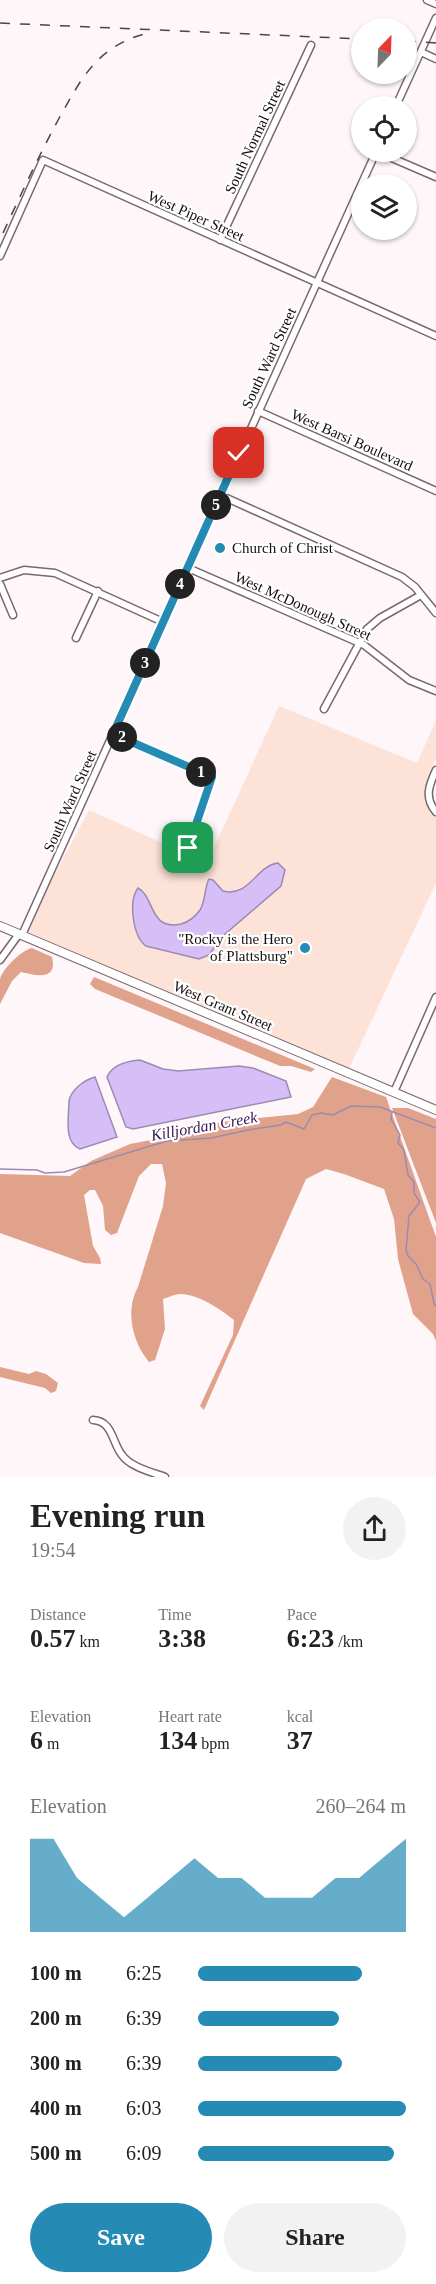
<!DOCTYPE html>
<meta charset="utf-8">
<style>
:root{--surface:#fff;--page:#f2f2f2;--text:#222;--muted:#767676;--accent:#258bb4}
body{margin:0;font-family:Georgia,serif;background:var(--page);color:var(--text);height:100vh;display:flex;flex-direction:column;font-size:22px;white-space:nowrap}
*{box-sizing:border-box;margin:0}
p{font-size:20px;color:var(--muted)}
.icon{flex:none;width:33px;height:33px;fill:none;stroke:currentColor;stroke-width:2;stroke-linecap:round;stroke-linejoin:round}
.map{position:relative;height:1477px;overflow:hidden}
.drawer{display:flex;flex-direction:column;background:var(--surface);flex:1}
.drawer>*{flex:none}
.needle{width:39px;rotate:23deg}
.controls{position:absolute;left:351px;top:18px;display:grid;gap:12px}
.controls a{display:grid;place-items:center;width:66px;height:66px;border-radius:50%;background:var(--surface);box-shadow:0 2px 4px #0004;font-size:30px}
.pin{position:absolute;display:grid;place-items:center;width:51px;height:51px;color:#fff;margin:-26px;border-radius:12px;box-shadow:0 3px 9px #0006}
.km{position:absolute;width:30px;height:30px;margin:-15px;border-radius:50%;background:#222;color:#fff;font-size:16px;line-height:30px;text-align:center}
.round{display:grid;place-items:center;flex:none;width:63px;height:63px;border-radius:32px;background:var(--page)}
.headline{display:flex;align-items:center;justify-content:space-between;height:102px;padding:0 30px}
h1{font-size:33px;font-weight:800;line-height:45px}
.stats{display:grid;grid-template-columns:repeat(3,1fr);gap:9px;height:102px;padding:6px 30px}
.stats div{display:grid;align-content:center}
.stats b{font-size:26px;font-weight:800}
.stats small{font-size:16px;font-weight:400}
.stats p{font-size:16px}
.chart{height:168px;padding:12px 30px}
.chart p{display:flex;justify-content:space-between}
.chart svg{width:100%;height:108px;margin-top:6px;fill:var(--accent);opacity:.7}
.button{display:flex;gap:12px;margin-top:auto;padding:12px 30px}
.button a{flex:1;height:69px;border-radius:36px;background:var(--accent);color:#fff;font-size:24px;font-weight:800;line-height:69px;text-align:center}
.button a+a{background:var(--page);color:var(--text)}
ul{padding:0 30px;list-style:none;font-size:20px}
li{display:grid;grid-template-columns:96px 72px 1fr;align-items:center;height:45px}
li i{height:15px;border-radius:8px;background:var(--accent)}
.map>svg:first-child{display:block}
</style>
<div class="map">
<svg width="436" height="1477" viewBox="0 0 436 1477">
<rect width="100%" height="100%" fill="#fef6f9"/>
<path fill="#fce2d7" d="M 279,706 L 417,763 L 436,720 L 436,758 L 427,778 L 430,783 L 428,793 L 436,812 L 436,883 L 347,1073 L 22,935 L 89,810 L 207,863 Z"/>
<path fill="#e0a28a" d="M 32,948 L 52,957 C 58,982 34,975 21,972 L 12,981 L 0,1004 C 0,997 0,986 0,979 C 3,968 22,950 32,948 Z
M 94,977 L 315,1069 L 311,1072 L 291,1066 L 280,1066 L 95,989 L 90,984 Z
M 332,1077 L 386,1097 L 436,1237 L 436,1341 L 433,1334 L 413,1314 L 398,1259 L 394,1219 L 384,1189 L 344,1174 L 326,1169 L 306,1179 L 204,1410 L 200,1406 L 233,1335 L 234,1320 C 220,1309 200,1295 181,1294 C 175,1294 169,1297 163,1299 L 165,1329 L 155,1360 L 149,1362 C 132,1342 125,1310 138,1287 L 163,1206 L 166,1183 L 162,1164 L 151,1164 L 139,1176 L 117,1233 L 111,1235 L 105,1230 L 103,1206 L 95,1190 L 90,1190 L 84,1195 L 93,1246 L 100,1258 L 101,1264 L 84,1263 L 0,1233 L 0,1174 L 70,1176 L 91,1161 L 130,1144 L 193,1132 L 221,1122 L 298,1114 L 313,1107 Z
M 392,1108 L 408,1108 L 436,1119 L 436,1223 Z
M 0,1367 L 29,1374 L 36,1371 L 46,1374 L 58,1383 L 56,1391 L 51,1393 L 45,1388 L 0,1377 Z"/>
<path fill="#d6bff7" stroke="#9c8ab2" stroke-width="1.5" d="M 278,863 L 285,870 L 281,886 L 224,935 L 209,955 L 199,959 L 146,946 C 133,937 128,901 138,888 C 155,897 149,931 181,924 C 189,922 195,917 200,910 C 206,901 204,888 209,879 L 213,880 L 223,891 C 249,898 257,865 278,863 Z
M 140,1060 L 163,1069 L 178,1071 L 239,1066 L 253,1068 L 286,1081 L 291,1097 L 133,1129 L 126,1127 L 107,1077 C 112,1065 128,1061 140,1060 Z
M 95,1077 L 117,1137 L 80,1149 C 63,1142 69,1117 69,1101 C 71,1090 84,1080 95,1077 Z"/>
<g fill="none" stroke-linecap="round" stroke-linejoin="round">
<path stroke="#9c8ab2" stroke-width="1.5" d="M 392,1112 L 391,1119 L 400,1135 L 398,1143 L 404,1150 L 408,1175 L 414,1182 L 414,1193 L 420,1202 L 409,1216 L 406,1250 L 408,1256 L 416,1264 L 423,1279 L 430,1284 L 434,1303 L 436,1306
M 0,1169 L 37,1170 L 45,1173 L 64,1172 L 167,1141 L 211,1138 L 248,1130 L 281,1125 L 286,1122 L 304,1129 L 312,1115 L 321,1113 L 333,1115 L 351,1106 L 380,1107 L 436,1128"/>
<defs>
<path id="minor" d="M 427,0 L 436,4
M 421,52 L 436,59
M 396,106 L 436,18
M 378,152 L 436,177
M 220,240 L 311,45
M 0,256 L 43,160 L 436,336
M 258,411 L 436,491
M 220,495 L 402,577 L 415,587 L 436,613
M 188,568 L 364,645 L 409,680 L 436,691
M 0,578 L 24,570 L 55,573 L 163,622
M 0,584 L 13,615
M 76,638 L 98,591
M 324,709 L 367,629 L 380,618 L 421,595
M 113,734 L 212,777 L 188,848
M 436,770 C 429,785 424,798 436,812
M 22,935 L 376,152
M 0,960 L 19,934
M 394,1092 L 436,997
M 93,1420 C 113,1421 112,1443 122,1455 C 130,1467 152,1472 165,1477"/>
<path id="major" d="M 0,926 L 436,1110"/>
</defs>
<use href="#minor" stroke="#79686e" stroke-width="9"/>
<use href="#major" stroke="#79686e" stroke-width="10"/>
<use href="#minor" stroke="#fff" stroke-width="6"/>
<use href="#major" stroke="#fff" stroke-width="8"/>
<path stroke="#4c4547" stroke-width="1.5" stroke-dasharray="10 10" stroke-linecap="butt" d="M 0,23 L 362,39
M 406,41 L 436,43
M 3,233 C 22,192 41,151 63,111 C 73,94 82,76 97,61 C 111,47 129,37 149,33"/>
</g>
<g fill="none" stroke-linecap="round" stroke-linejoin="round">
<defs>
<path id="route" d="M 188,848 L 212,777 L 113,734 L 239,453"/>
</defs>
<use href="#route" stroke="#fff" stroke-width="12"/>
<use href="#route" stroke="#258bb4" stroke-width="8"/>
</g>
<g fill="#258bb4" stroke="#fff" stroke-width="2">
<circle cx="220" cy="548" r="6"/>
<circle cx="305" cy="948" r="6"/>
</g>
<g text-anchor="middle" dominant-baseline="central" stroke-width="4.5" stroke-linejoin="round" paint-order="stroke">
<g font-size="15" fill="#150f11" stroke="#fff">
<text transform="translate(255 137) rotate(-65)">South Normal Street</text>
<text transform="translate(196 216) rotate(24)">West Piper Street</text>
<text transform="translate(269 358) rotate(-65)">South Ward Street</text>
<text transform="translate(352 440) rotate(24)">West Barsi Boulevard</text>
<text transform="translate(303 606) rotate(24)">West McDonough Street</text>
<text transform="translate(70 801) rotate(-66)">South Ward Street</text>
<text transform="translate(223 1006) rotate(23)">West Grant Street</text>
</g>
<g font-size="15" fill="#150f11" stroke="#fff" text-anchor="start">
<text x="232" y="548">Church of Christ</text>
<text x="293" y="939" text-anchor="end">"Rocky is the Hero<tspan x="293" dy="17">of Plattsburg"</tspan></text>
</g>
<g font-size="16" font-style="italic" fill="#371556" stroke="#fff">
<text transform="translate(204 1126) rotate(-10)">Killjordan Creek</text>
</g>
</g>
</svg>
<div class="controls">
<a><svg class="needle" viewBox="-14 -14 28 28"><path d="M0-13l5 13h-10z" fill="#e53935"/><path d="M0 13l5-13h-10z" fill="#767676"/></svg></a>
<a><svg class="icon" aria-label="locate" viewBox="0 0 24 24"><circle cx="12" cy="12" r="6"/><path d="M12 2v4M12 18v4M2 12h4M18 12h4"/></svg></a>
<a><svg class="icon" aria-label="layers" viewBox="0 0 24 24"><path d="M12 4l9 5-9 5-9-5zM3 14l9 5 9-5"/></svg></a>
</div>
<div class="pin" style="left:188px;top:848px;background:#1e9e55"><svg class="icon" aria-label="arrive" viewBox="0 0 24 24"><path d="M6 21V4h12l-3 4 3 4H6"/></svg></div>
<div class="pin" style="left:239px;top:453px;background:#d93025"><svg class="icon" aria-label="check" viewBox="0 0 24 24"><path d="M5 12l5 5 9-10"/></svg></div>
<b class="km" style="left:201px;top:772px">1</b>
<b class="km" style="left:122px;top:737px">2</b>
<b class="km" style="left:145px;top:663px">3</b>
<b class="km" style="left:180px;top:584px">4</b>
<b class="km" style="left:216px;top:505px">5</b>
</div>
<section class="drawer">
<div class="headline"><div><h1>Evening run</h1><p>19:54</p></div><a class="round"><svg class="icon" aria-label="share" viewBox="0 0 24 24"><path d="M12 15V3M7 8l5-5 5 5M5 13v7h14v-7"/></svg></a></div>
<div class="stats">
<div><p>Distance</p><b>0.57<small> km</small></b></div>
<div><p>Time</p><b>3:38</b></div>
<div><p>Pace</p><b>6:23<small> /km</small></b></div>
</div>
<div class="stats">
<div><p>Elevation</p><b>6<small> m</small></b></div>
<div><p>Heart rate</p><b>134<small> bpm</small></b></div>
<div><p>kcal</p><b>37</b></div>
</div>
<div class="chart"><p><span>Elevation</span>260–264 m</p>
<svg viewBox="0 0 160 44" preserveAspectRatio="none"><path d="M0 44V6L10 6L20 22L30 30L40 38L50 30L60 22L70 14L80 22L90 22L100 30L110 30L120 30L130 22L140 22L150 14L160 6V44z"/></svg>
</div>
<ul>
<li><b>100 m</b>6:25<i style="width:79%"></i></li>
<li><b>200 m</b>6:39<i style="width:68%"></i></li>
<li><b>300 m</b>6:39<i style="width:69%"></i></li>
<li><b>400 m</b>6:03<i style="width:100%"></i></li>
<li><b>500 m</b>6:09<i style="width:94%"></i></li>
</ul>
<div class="button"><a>Save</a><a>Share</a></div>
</section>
